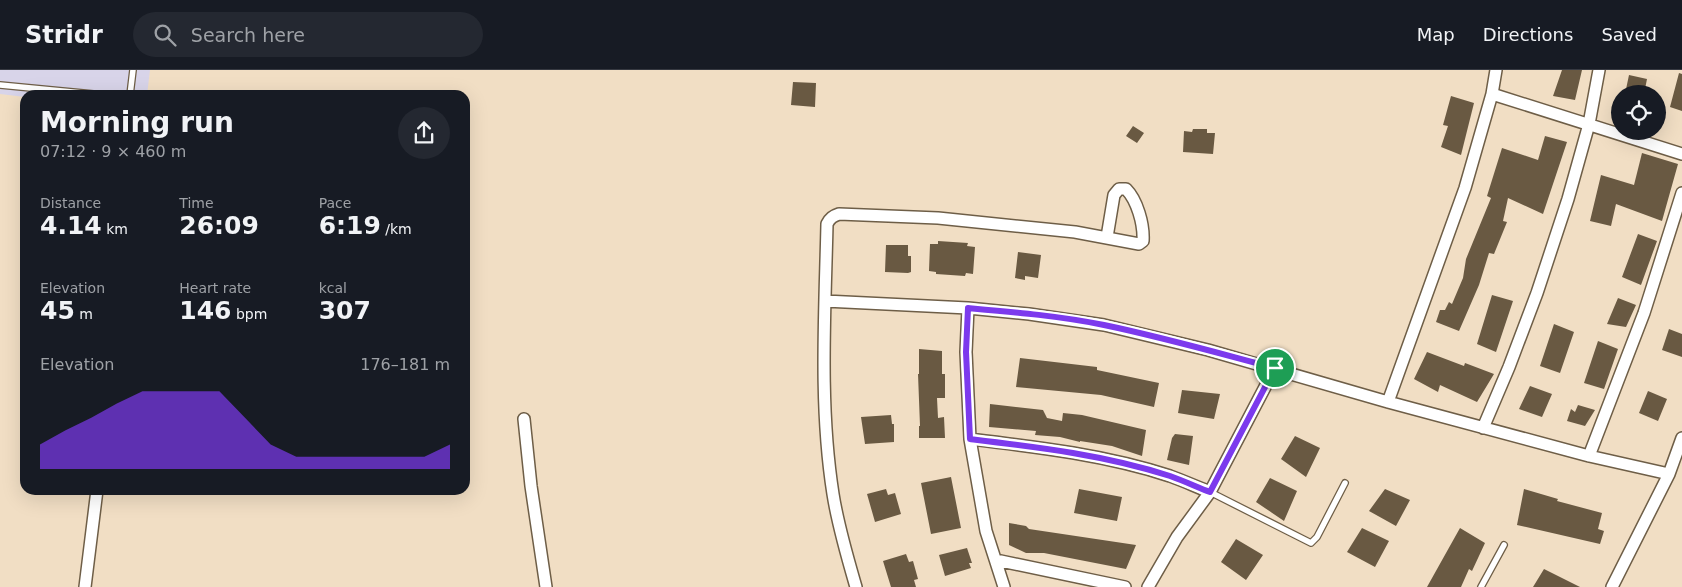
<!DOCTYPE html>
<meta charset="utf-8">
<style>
:root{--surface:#171b24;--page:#242831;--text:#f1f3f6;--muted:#9ea1a6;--line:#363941;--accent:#7c3aed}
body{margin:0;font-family:"DejaVu Sans",sans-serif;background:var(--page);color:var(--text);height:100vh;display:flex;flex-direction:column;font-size:19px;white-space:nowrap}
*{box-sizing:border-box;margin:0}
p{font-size:16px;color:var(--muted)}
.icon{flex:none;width:28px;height:28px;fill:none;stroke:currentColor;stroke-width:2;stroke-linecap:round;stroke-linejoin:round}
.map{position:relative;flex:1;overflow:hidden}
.drawer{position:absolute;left:20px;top:20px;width:450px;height:405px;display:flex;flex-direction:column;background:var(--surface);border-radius:15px;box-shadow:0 5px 20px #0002}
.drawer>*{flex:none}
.buttons{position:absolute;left:1611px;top:15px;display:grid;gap:10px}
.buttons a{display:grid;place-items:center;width:55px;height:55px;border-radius:50%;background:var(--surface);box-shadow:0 5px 20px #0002;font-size:25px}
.pin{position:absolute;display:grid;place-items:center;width:42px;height:42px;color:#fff;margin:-21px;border:2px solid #fff;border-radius:50%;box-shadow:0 1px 5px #0007}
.round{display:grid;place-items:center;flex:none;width:52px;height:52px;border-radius:26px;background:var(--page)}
.summary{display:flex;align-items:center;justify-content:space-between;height:85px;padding:0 20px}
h1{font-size:28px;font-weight:600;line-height:38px}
.figures{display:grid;grid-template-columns:repeat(3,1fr);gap:8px;height:85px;padding:5px 20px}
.figures div{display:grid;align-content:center}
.figures b{font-size:25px;font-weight:600}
.figures small{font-size:14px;font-weight:400}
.figures p{font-size:14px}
.chart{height:140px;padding:10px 20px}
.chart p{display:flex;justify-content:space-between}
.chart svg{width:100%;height:90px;margin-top:5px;fill:var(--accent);opacity:.7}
header{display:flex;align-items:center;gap:30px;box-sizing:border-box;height:70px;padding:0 25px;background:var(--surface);border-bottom:1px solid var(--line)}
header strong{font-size:24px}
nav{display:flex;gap:28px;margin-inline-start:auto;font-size:18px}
.search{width:350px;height:45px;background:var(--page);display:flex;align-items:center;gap:12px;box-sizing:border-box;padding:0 18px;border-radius:28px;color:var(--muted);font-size:19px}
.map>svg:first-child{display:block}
</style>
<header>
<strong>Stridr</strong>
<div class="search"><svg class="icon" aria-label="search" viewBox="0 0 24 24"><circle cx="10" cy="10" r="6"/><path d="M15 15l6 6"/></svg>Search here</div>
<nav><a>Map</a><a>Directions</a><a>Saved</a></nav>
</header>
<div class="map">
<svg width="1682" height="517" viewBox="0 0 1682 517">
<rect width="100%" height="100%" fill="#f1dec4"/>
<path fill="#d8d4e9" d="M 0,0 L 150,0 L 147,25 L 25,25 L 25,27 L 0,24 Z"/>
<path fill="#695942" d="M 1562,0 L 1582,0 L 1575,30 L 1553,26 Z
M 1679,3 L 1682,4 L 1682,41 L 1670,37 Z
M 1629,5 L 1647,9 L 1644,24 L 1625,24 Z
M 793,12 L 816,13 L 815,37 L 791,35 Z
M 1451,26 L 1474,33 L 1461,85 L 1441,77 L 1448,56 L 1443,55 Z
M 1133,56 L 1144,63 L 1137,73 L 1126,66 Z
M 1193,59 L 1207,59 L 1207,63 L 1215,63 L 1213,84 L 1183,82 L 1184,61 L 1192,62 Z
M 1545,66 L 1567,72 L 1543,144 L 1508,128 L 1503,151 L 1507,152 L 1494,184 L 1489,183 L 1479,215 L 1459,261 L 1436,252 L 1440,240 L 1445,240 L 1449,232 L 1452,234 L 1463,208 L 1466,189 L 1491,128 L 1487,126 L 1502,78 L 1538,90 Z
M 1642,83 L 1678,94 L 1662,151 L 1616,134 L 1611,156 L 1590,151 L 1601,105 L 1634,115 Z
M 1638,164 L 1657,171 L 1641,215 L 1622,207 Z
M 938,171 L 968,173 L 967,176 L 975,177 L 973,204 L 966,203 L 965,206 L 936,204 L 936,202 L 929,201 L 930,174 L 938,174 Z
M 886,175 L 908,175 L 908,186 L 911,186 L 911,202 L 908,203 L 885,202 Z
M 1018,182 L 1041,185 L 1038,208 L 1025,206 L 1025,210 L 1015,208 Z
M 1492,225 L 1513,231 L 1496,282 L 1477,274 Z
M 1618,228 L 1636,235 L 1626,257 L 1607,254 Z
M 1554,254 L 1574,262 L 1560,303 L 1540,296 Z
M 1669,259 L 1682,264 L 1682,287 L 1662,280 Z
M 1598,271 L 1618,279 L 1604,319 L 1584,313 Z
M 919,279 L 942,281 L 942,304 L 945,304 L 945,328 L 937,328 L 938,348 L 944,347 L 945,368 L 919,368 L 919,356 L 920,356 L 918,304 L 919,304 Z
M 1427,282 L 1464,296 L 1465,293 L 1494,304 L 1477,332 L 1440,315 L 1438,322 L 1414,309 Z
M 1020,288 L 1097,297 L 1097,300 L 1159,313 L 1154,337 L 1101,325 L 1016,317 Z
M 1530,316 L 1552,324 L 1542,347 L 1519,339 Z
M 1182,320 L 1220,324 L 1214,349 L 1178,343 Z
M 1648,321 L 1667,329 L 1658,351 L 1639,343 Z
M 990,334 L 1043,340 L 1047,348 L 1062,351 L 1063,343 L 1082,345 L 1146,360 L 1142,386 L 1112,376 L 1080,371 L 1080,372 L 1060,367 L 1035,365 L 1036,361 L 989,357 Z
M 1578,335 L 1595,340 L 1585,356 L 1567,351 L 1571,339 L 1575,342 Z
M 891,345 L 892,354 L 894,354 L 894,372 L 865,374 L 861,347 Z
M 1175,364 L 1193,366 L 1189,395 L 1167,390 L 1172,368 Z
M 1295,366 L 1320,378 L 1306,407 L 1281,389 Z
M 951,407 L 961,458 L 931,464 L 921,413 Z
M 1270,408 L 1297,421 L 1284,451 L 1256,432 Z
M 886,419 L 888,425 L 895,423 L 901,444 L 875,452 L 867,424 Z
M 1079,419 L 1122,427 L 1117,451 L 1074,443 Z
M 1385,419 L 1410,430 L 1396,456 L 1369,441 Z
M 1524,419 L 1558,429 L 1557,431 L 1602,443 L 1598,459 L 1604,461 L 1600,474 L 1517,455 Z
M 1009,453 L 1026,456 L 1029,459 L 1136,475 L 1126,499 L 1044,483 L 1026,483 L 1009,475 Z
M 1362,458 L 1389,471 L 1375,497 L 1347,482 Z
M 1460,458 L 1485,473 L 1472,501 L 1469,499 L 1461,517 L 1427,517 Z
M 1236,469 L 1263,485 L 1246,510 L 1221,492 Z
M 967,478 L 972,493 L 969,493 L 971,498 L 945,506 L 939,485 Z
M 906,484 L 909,492 L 913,491 L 918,509 L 914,510 L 916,517 L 891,517 L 883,491 Z
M 1544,499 L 1580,517 L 1533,517 Z"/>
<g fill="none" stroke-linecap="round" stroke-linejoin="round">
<defs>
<path id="service" d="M 0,15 L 104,25
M 130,25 L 133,0
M 1210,422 L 1311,473 L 1317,467 L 1345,413
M 1481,517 L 1504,475"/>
<path id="minor" d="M 1492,24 L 1682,84
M 825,231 L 968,238 L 1029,244 L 1104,255 L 1208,280 L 1388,332 L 1589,386 L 1669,404
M 968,238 L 966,282 L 970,369 L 986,461 L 1004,517
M 1388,332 L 1465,118 L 1492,24 L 1496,0
M 524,349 L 531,416 L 546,517
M 1483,358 L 1509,297 L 1537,223 L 1568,129 L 1589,54 L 1599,0
M 970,369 C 1037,377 1106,385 1170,406 C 1184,411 1197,417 1210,422
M 1589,386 L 1644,243 L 1682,123
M 996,490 L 1125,517
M 85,517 L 97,420
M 856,517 C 847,486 838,456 833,424 C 819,335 825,244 827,154 C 830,148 833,146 839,144 L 938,148 L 1075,162 L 1139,174 L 1143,171 C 1144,154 1137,130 1126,119 L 1119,119 L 1114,125 L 1107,167
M 1148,517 L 1177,467 L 1210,422 L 1275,298
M 1612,517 L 1669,404 L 1682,368"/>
</defs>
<use href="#service" stroke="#6e5e47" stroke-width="8"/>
<use href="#minor" stroke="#6e5e47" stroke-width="14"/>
<use href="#service" stroke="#fff" stroke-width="5.5"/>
<use href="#minor" stroke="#fff" stroke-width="11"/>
</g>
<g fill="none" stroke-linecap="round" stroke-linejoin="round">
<defs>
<path id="route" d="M 968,238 C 1013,242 1060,246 1104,255 C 1162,267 1218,283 1275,298 L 1210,422 C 1197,417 1184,411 1170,406 C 1106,385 1037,377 970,369 L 966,282 Z"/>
</defs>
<use href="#route" stroke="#fff" stroke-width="10"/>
<use href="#route" stroke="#7c3aed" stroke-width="6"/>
</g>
</svg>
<div class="buttons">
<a><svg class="icon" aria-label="locate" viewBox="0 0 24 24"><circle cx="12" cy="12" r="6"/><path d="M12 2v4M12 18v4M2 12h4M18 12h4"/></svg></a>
</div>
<div class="pin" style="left:1275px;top:298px;background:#1e9e55"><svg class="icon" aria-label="arrive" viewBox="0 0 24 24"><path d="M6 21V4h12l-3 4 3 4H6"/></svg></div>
<section class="drawer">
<div class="summary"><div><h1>Morning run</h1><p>07:12 · 9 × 460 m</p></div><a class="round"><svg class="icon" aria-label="share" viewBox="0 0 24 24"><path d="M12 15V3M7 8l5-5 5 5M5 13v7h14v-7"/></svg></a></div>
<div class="figures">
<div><p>Distance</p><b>4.14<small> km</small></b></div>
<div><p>Time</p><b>26:09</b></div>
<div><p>Pace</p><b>6:19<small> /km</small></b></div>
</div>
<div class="figures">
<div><p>Elevation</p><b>45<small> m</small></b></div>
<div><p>Heart rate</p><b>146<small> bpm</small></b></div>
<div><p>kcal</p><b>307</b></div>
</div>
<div class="chart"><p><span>Elevation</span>176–181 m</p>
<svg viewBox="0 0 160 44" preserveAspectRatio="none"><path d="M0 44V32L10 25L20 19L30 12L40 6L50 6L60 6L70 6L80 19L90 32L100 38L110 38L120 38L130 38L140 38L150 38L160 32V44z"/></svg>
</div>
</section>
</div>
